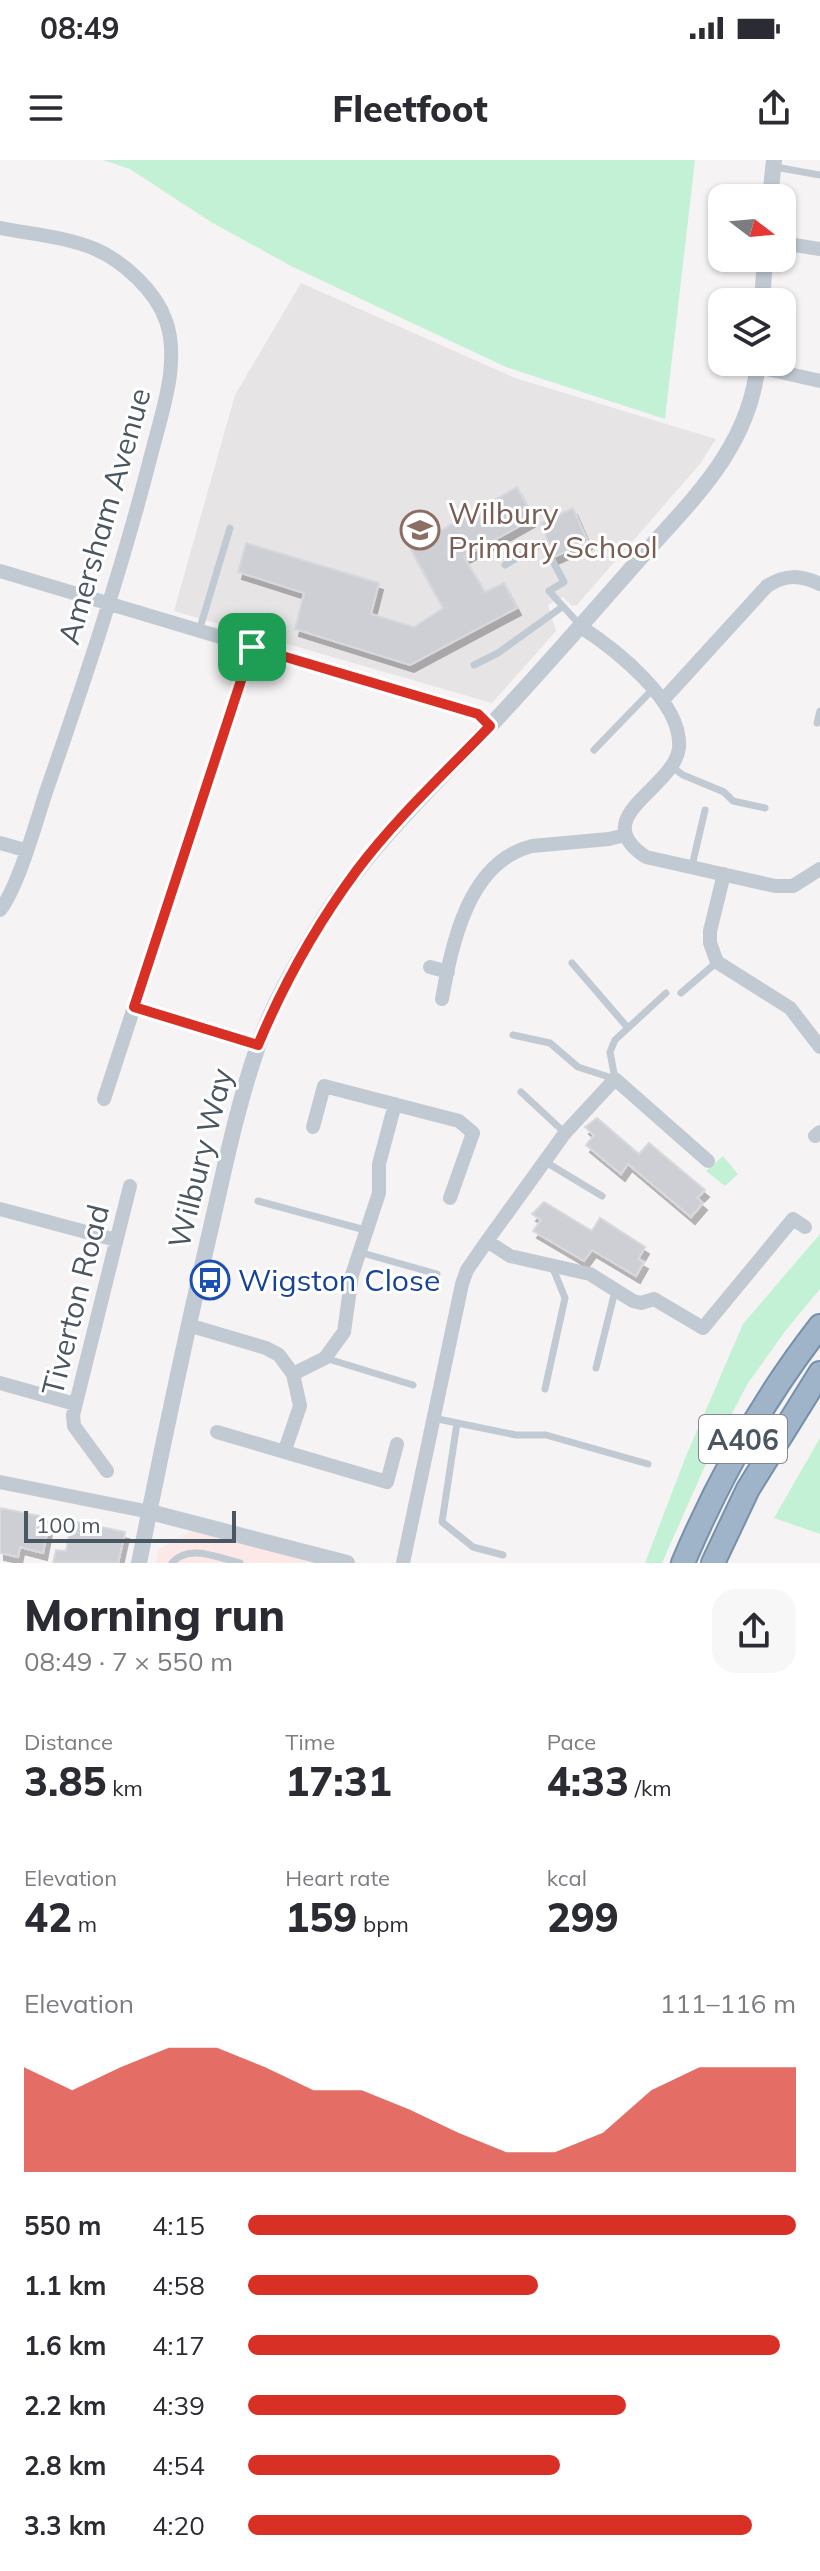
<!DOCTYPE html>
<meta charset="utf-8">
<style>
:root{--surface:#fff;--page:#f7f7f7;--text:#2b2b33;--muted:#7c7c81;--accent:#d93025}
body{margin:0;font-family:Mulish,sans-serif;background:var(--page);color:var(--text);height:100vh;display:flex;flex-direction:column;font-size:30px;white-space:nowrap}
*{box-sizing:border-box;margin:0}
p{font-size:26px;color:var(--muted)}
.icon{flex:none;width:44px;height:44px;fill:none;stroke:currentColor;stroke-width:2;stroke-linecap:round;stroke-linejoin:round}
.map{position:relative;height:1403px;overflow:hidden}
.drawer{display:flex;flex-direction:column;background:var(--surface);flex:1}
.drawer>*{flex:none}
.needle{width:52px;rotate:106deg}
.buttons{position:absolute;left:708px;top:24px;display:grid;gap:16px}
.buttons a{display:grid;place-items:center;width:88px;height:88px;border-radius:16px;background:var(--surface);box-shadow:0 2px 6px #0004;font-size:40px}
.scale{position:absolute;left:24px;bottom:20px;width:212px;box-sizing:border-box;padding-left:8px;border:4px solid #4a5661;border-top:0;font-size:22px;line-height:28px;white-space:nowrap;color:#4a5661;-webkit-text-stroke:6px #fff;paint-order:stroke}
.pin{position:absolute;display:grid;place-items:center;width:68px;height:68px;color:#fff;margin:-34px;border-radius:16px;box-shadow:0 4px 12px #0006}
.round{display:grid;place-items:center;flex:none;width:84px;height:84px;border-radius:24px;background:var(--page)}
.headline{display:flex;align-items:center;justify-content:space-between;height:136px;padding:0 24px}
h1{font-size:44px;font-weight:800;line-height:60px}
.metrics{display:grid;grid-template-columns:repeat(3,1fr);gap:12px;height:136px;padding:8px 24px}
.metrics div{display:grid;align-content:center}
.metrics b{font-size:40px;font-weight:800}
.metrics small{font-size:22px;font-weight:400}
.metrics p{font-size:22px}
.chart{height:224px;padding:16px 24px}
.chart p{display:flex;justify-content:space-between}
.chart svg{width:100%;height:144px;margin-top:8px;fill:var(--accent);opacity:.7}
ul{padding:0 24px;list-style:none;font-size:26px}
li{display:grid;grid-template-columns:128px 96px 1fr;align-items:center;height:60px}
li i{height:20px;border-radius:10px;background:var(--accent)}
.status{display:flex;justify-content:space-between;align-items:center;height:56px;padding:0 40px;background:var(--surface);direction:ltr}
.status svg{height:22px;fill:currentColor}
header{display:flex;justify-content:space-between;align-items:center;height:104px;padding:0 24px;background:var(--surface);font-size:36px;font-weight:800}
.map>svg:first-child{display:block}
</style>
<div class="status"><b>08:49</b><svg viewBox="0 0 49 12"><path d="M0 12V9h3v3zM5 12V6h3v6zM10 12V3h3v9zM15 12V0h3v12zM26 1h20v11H26zM47 4h2v5h-2z"/></svg></div>
<header><svg class="icon" aria-label="menu" viewBox="0 0 24 24"><path d="M4 6h16M4 12h16M4 18h16"/></svg>Fleetfoot<svg class="icon" aria-label="share" viewBox="0 0 24 24"><path d="M12 15V3M7 8l5-5 5 5M5 13v7h14v-7"/></svg></header>
<div class="map">
<svg width="820" height="1403" viewBox="0 0 820 1403">
<defs>
<filter id="shadow"><feDropShadow dx="4" dy="7" stdDeviation="0" flood-color="#0004"/></filter>
</defs>
<rect width="100%" height="100%" fill="#f5f3f3"/>
<path fill="#e6e4e5" d="M 301,123 L 515,218 L 716,279 L 700,304 L 577,445 L 572,446 L 563,437 L 548,445 L 556,471 L 492,543 L 174,451 L 235,235 Z"/>
<path fill="#fce8e6" d="M 193,1371 L 316,1403 L 156,1403 L 159,1389 Z"/>
<path fill="#c3f1d5" d="M 103,0 L 695,0 L 665,259 L 506,207 L 293,107 L 211,62 L 130,9 Z
M 723,996 L 738,1014 L 725,1026 L 706,1011 Z
M 820,1074 L 820,1129 L 786,1170 L 748,1223 L 709,1297 L 662,1403 L 645,1403 L 686,1296 L 743,1164 Z
M 820,1278 L 820,1374 L 774,1358 Z"/>
<path fill="#cdcfd5" stroke="#d7d9de" stroke-width="2" filter="url(#shadow)" d="M 517,327 L 534,358 L 464,397 L 485,432 L 504,423 L 517,448 L 410,505 L 295,469 L 304,433 L 238,412 L 246,383 L 379,423 L 371,454 L 414,467 L 443,448 L 410,388 Z
M 573,348 L 588,382 L 554,397 L 541,363 Z
M 597,958 L 639,994 L 649,983 L 705,1030 L 697,1038 L 703,1043 L 691,1057 L 628,1004 L 621,1014 L 586,985 L 594,975 L 585,967 Z
M 544,1042 L 592,1071 L 600,1058 L 645,1087 L 638,1099 L 644,1102 L 636,1116 L 592,1090 L 584,1101 L 533,1071 L 541,1060 L 532,1054 Z
M 0,1348 L 50,1358 L 43,1393 L 20,1387 L 18,1397 L 0,1393 Z
M 72,1361 L 125,1372 L 118,1403 L 53,1403 L 56,1390 L 66,1391 Z"/>
<g fill="none" stroke-linecap="round" stroke-linejoin="round">
<defs>
<path id="trunk" d="M 683,1403 C 719,1318 763,1239 820,1166
M 713,1403 L 748,1329 L 820,1213"/>
</defs>
<use href="#trunk" stroke="#7690ad" stroke-width="26"/>
<path stroke="#c1cad2" stroke-width="7" d="M 775,7 L 820,15
M 505,405 L 543,383 L 564,422 L 549,431 L 580,465
M 199,471 L 230,368
M 474,505 L 498,493 L 562,447
M 817,563 L 820,551
M 594,590 L 653,529
M 671,606 L 683,615 L 724,632 L 733,641 L 765,648
M 692,706 L 705,650
M 572,803 L 628,868
M 681,833 L 717,802
M 513,875 L 550,883 L 578,907 L 615,919 L 610,892 L 615,880 L 666,833
M 521,932 L 565,973
M 544,1001 L 602,1036
M 258,1041 L 365,1070
M 359,1092 L 437,1114
M 325,1198 L 413,1225
M 596,1208 L 615,1131
M 545,1229 L 565,1138 L 552,1106
M 433,1258 L 516,1275 L 546,1275 L 648,1304
M 457,1263 L 442,1362 L 473,1387 L 503,1395
M 172,1403 C 188,1383 219,1398 240,1403"/>
<path stroke="#c1cad2" stroke-width="14" d="M 782,83 L 820,89
M 758,207 L 820,221
M 0,411 L 478,554 L 490,566
M 581,467 C 615,489 683,542 679,588 C 674,629 585,657 646,697 L 775,726 L 793,726 L 820,709
M 663,540 L 767,426 C 786,414 800,415 820,424
M 0,683 L 25,690
M 724,714 L 710,771 L 710,783 L 717,802 L 790,848 L 820,887
M 0,750 C 18,728 36,662 46,632 C 84,523 120,415 149,303 C 156,274 166,245 170,215 C 172,197 172,177 166,161 C 156,131 123,101 95,89 C 67,77 31,74 1,68
M 430,807 L 448,812
M 442,839 C 452,784 468,702 532,686 L 609,679 L 625,675
M 134,847 L 258,885
M 104,939 L 252,487
M 313,967 L 324,926 L 459,961 L 473,973 L 450,1038
M 815,976 L 820,972
M 0,1049 L 116,1080
M 487,1081 L 565,973 L 615,919 L 708,1001
M 188,1165 L 266,1188 L 279,1195 L 293,1214 L 300,1246 L 285,1290
M 293,1214 L 325,1198 L 344,1172 L 352,1115 L 379,1033 L 379,1004 L 395,944
M 0,1223 L 75,1244
M 217,1272 L 387,1322 L 397,1284
M 107,1311 L 74,1266 L 73,1255 L 130,1026
M 0,1322 L 150,1352
M 403,1403 L 462,1124 L 467,1110 L 487,1081 L 510,1096 L 590,1114 L 633,1141 L 641,1143 L 654,1139 L 703,1168 L 793,1059 L 805,1067"/>
<path stroke="#c1cad2" stroke-width="16" d="M 770,38 L 774,0
M 762,142 L 765,98
M 150,1352 L 347,1403
M 139,1403 C 160,1298 182,1193 206,1089 C 222,1021 235,952 258,886 C 273,843 297,802 321,762 C 366,689 430,629 489,567 C 537,516 583,463 629,411 C 685,346 750,292 758,202"/>
<use href="#trunk" stroke="#9fb4c9" stroke-width="22"/>
</g>
<g fill="none" stroke-linecap="round" stroke-linejoin="round">
<defs>
<path id="route" d="M 252,487 L 478,554 L 490,566 C 445,613 396,658 357,710 C 317,764 284,823 258,885 L 134,847 Z"/>
</defs>
<use href="#route" stroke="#fff" stroke-width="16"/>
<use href="#route" stroke="#d93025" stroke-width="10"/>
</g>
<defs>
<symbol id="school-ring" viewBox="-11 -11 22 22"><circle r="9.5" fill="#fff" stroke="#8d6e63" stroke-width="1.5"/><path d="M0-5L7-2L0 1L-7-2ZM-4 1L0 2.5L4 1V4Q0 6-4 4Z" fill="#8d6e63"/></symbol>
<symbol id="bus-ring" viewBox="-11 -11 22 22"><circle r="9.5" fill="#fff" stroke="#1a4fb4" stroke-width="1.5"/><path d="M-5-6H5V4H4V6H2V4H-2V6H-4V4H-5ZM-3.5-4V0h7V-4ZM-3.5 1.2v1.5H-2V1.2ZM2 1.2v1.5H3.5V1.2Z" fill="#1a4fb4"/></symbol>
</defs>
<g fill-rule="evenodd">
<use href="#school-ring" x="398" y="348" width="44" height="44"/>
<use href="#bus-ring" x="188" y="1098" width="44" height="44"/>
</g>
<g text-anchor="middle" dominant-baseline="central" stroke-width="6" stroke-linejoin="round" paint-order="stroke">
<rect fill="#fff" stroke="#808990" stroke-width="2" x="699" y="1255" width="88" height="48" rx="6"/>
<g font-size="28" font-weight="bold" fill="#4a5661">
<text x="743" y="1279">A406</text>
</g>
<g font-size="30" fill="#785e54" stroke="#fff" text-anchor="start">
<text x="448" y="353">Wilbury<tspan x="448" dy="34">Primary School</tspan></text>
</g>
<g font-size="30" fill="#4a5661" stroke="#fff">
<text transform="translate(104 356) rotate(-74)">Amersham Avenue</text>
<text transform="translate(200 998) rotate(-76)">Wilbury Way</text>
<text transform="translate(75 1140) rotate(-76)">Tiverton Road</text>
</g>
<g font-size="30" fill="#164399" stroke="#fff" text-anchor="start">
<text x="238" y="1120">Wigston Close</text>
</g>
</g>
</svg>
<div class="buttons">
<a><svg class="needle" viewBox="-14 -14 28 28"><path d="M0-13l5 13h-10z" fill="#e53935"/><path d="M0 13l5-13h-10z" fill="#7c7c81"/></svg></a>
<a><svg class="icon" aria-label="layers" viewBox="0 0 24 24"><path d="M12 4l9 5-9 5-9-5zM3 14l9 5 9-5"/></svg></a>
</div>
<div class="scale">100 m</div>
<div class="pin" style="left:252px;top:487px;background:#1e9e55"><svg class="icon" aria-label="arrive" viewBox="0 0 24 24"><path d="M6 21V4h12l-3 4 3 4H6"/></svg></div>
</div>
<section class="drawer">
<div class="headline"><div><h1>Morning run</h1><p>08:49 · 7 × 550 m</p></div><a class="round"><svg class="icon" aria-label="share" viewBox="0 0 24 24"><path d="M12 15V3M7 8l5-5 5 5M5 13v7h14v-7"/></svg></a></div>
<div class="metrics">
<div><p>Distance</p><b>3.85<small> km</small></b></div>
<div><p>Time</p><b>17:31</b></div>
<div><p>Pace</p><b>4:33<small> /km</small></b></div>
</div>
<div class="metrics">
<div><p>Elevation</p><b>42<small> m</small></b></div>
<div><p>Heart rate</p><b>159<small> bpm</small></b></div>
<div><p>kcal</p><b>299</b></div>
</div>
<div class="chart"><p><span>Elevation</span>111–116 m</p>
<svg viewBox="0 0 160 44" preserveAspectRatio="none"><path d="M0 44V12L10 19L20 12L30 6L40 6L50 12L60 19L70 19L80 25L90 32L100 38L110 38L120 32L130 19L140 12L150 12L160 12V44z"/></svg>
</div>
<ul>
<li><b>550 m</b>4:15<i style="width:100%"></i></li>
<li><b>1.1 km</b>4:58<i style="width:53%"></i></li>
<li><b>1.6 km</b>4:17<i style="width:97%"></i></li>
<li><b>2.2 km</b>4:39<i style="width:69%"></i></li>
<li><b>2.8 km</b>4:54<i style="width:57%"></i></li>
<li><b>3.3 km</b>4:20<i style="width:92%"></i></li>
</ul>
</section>
